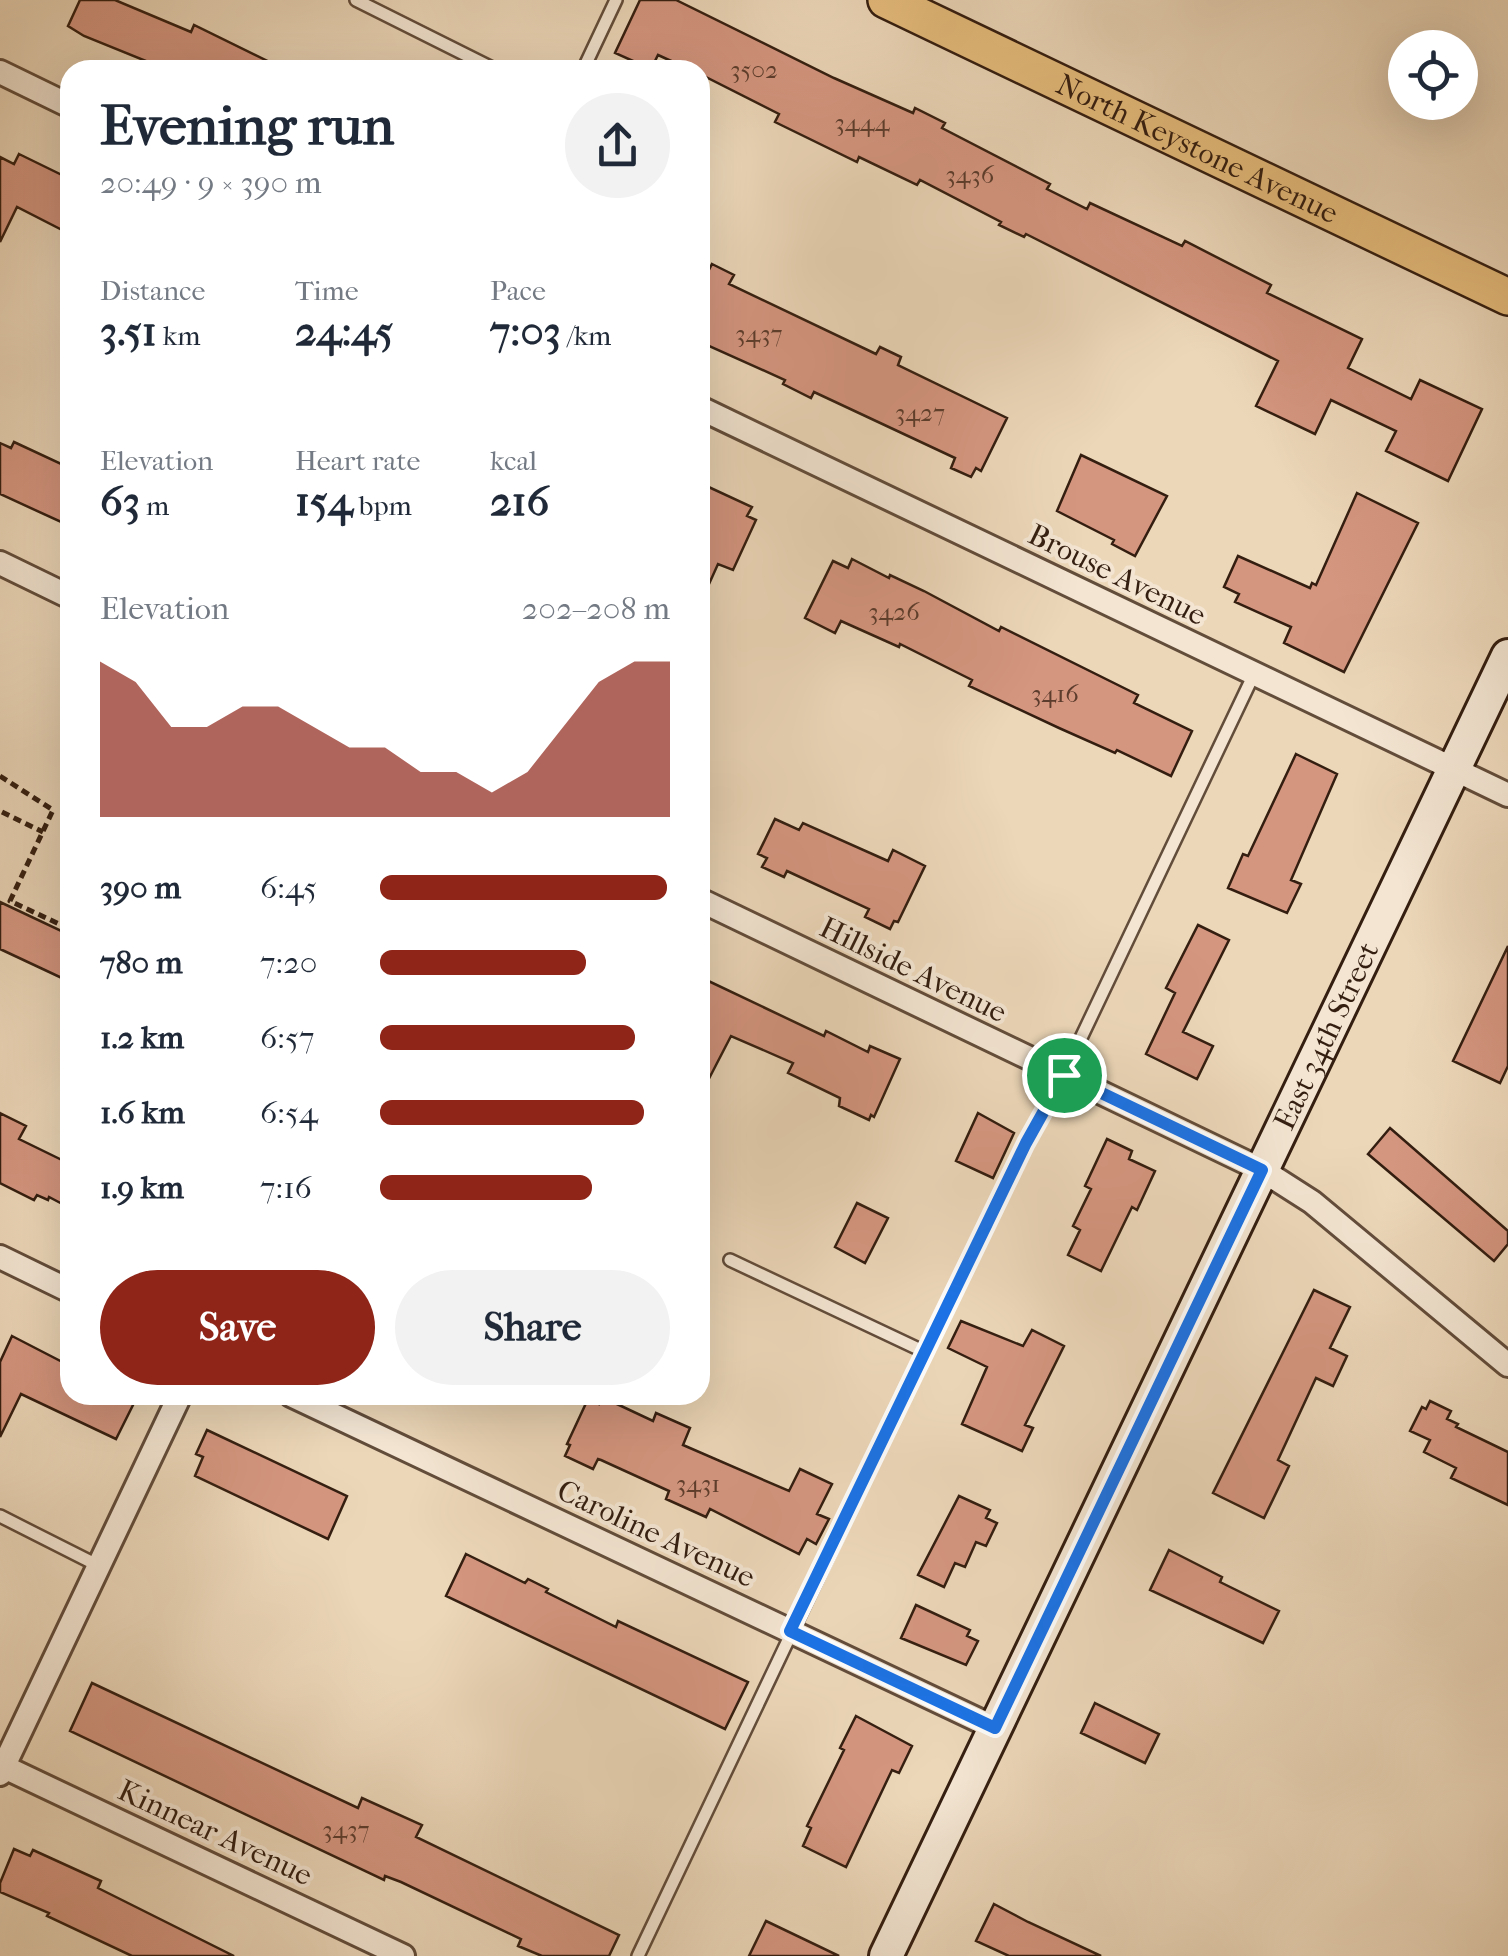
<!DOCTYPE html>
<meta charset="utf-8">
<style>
:root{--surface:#fff;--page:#f2f2f3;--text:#1f2937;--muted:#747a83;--accent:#8f2418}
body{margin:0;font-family:"IM FELL French Canon",serif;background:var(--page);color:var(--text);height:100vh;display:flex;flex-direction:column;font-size:38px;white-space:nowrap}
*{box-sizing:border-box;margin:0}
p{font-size:32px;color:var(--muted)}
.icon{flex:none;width:55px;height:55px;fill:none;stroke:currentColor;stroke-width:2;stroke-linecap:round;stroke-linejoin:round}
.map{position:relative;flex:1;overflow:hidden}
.panel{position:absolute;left:60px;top:60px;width:650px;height:1345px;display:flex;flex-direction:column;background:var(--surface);border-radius:30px;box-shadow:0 10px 40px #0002}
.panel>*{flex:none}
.buttons{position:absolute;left:1388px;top:30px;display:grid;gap:20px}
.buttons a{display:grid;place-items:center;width:90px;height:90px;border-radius:50%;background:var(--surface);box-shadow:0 10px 40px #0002;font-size:50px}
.pin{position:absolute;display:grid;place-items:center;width:85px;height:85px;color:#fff;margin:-42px;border:5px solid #fff;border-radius:50%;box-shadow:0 2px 10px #0007}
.round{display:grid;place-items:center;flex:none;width:105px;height:105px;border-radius:52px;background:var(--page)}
.head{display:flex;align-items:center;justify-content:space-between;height:170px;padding:0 40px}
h1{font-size:55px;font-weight:800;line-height:75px}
.figures{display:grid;grid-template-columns:repeat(3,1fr);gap:15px;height:170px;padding:10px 40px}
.figures div{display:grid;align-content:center}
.figures b{font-size:42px;font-weight:800}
.figures small{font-size:28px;font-weight:400}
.figures p{font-size:28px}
.chart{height:280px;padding:20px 40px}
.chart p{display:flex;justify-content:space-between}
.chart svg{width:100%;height:180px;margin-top:10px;fill:var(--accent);opacity:.7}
.primary-button{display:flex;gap:20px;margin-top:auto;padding:20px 40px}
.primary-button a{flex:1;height:115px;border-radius:60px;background:var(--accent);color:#fff;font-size:40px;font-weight:800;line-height:115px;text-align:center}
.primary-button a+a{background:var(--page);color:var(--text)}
ul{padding:0 40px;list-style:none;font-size:32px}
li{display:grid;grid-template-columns:160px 120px 1fr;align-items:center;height:75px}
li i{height:25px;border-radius:12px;background:var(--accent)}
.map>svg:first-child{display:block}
</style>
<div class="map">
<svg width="1508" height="1956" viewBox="0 0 1508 1956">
<rect width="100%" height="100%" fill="#ecd7b9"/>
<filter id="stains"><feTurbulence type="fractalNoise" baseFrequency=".002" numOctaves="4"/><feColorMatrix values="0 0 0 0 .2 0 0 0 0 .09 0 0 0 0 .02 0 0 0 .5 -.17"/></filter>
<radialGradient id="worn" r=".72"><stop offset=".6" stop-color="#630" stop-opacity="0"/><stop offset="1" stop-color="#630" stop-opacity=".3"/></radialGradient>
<path fill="#d59680" stroke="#341e10" stroke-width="2.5" d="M 80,0 L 115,0 L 191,32 L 194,25 L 286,70 L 168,70 L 84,36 L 68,26 Z
M 640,0 L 676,0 L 834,78 L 913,113 L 915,108 L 945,123 L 942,128 L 1050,184 L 1047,189 L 1087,209 L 1090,203 L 1182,246 L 1185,241 L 1271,285 L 1267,293 L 1362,339 L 1348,368 L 1411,399 L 1420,380 L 1482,409 L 1448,481 L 1386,451 L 1396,431 L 1331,400 L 1315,434 L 1256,406 L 1278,361 L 1026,234 L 1024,237 L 999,225 L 1001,222 L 920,180 L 917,185 L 859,157 L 857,162 L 775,122 L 779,114 L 700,74 L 700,70 L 691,70 L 658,55 L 651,69 L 615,53 Z
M 19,154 L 70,179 L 70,234 L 17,207 L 0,242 L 0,157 L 14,164 Z
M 712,264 L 734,275 L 729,284 L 876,354 L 880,347 L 901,357 L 898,365 L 1007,418 L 981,471 L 976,468 L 971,477 L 951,468 L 955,458 L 814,392 L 811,398 L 783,384 L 785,380 L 700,342 L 700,287 Z
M 14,442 L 70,468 L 70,526 L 0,494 L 0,443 L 11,448 Z
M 1081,455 L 1167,496 L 1135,556 L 1112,544 L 1114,540 L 1057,511 Z
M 700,483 L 752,507 L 747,516 L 756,520 L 733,570 L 718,564 L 700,604 Z
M 1357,493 L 1418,523 L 1344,672 L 1284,643 L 1291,627 L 1235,602 L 1239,594 L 1224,587 L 1238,556 L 1310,588 L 1312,583 L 1316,585 Z
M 852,559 L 889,578 L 890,575 L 924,591 L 999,631 L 1001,627 L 1138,695 L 1134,703 L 1192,731 L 1171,776 L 1117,750 L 1115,753 L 1059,728 L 969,686 L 972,680 L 900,644 L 899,647 L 841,621 L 835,633 L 805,618 L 833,561 L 848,568 Z
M 1296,754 L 1337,774 L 1291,880 L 1301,884 L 1287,913 L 1228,888 L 1243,854 L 1248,856 Z
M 775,819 L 799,830 L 803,823 L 888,861 L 893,850 L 925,866 L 898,922 L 894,921 L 890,929 L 865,917 L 869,909 L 787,871 L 784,877 L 762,867 L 767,858 L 758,854 Z
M 0,902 L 70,935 L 70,967 L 64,979 L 0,949 Z
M 1198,925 L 1229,940 L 1183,1032 L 1213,1046 L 1197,1079 L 1146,1054 L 1175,993 L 1166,988 Z
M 1508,946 L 1508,1066 L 1500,1083 L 1453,1061 Z
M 700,977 L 824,1036 L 826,1031 L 868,1052 L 870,1046 L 900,1059 L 874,1117 L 871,1115 L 869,1120 L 839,1106 L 840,1098 L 788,1073 L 793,1063 L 731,1036 L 700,1096 Z
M 0,1113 L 26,1126 L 19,1139 L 70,1164 L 70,1208 L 49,1197 L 48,1200 L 37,1195 L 34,1200 L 0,1183 Z
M 978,1113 L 1014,1133 L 993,1178 L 956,1161 Z
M 1390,1128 L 1508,1231 L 1508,1244 L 1494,1261 L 1368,1154 Z
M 1107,1139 L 1132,1151 L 1129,1159 L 1155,1171 L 1137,1210 L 1132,1207 L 1101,1271 L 1068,1255 L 1080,1230 L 1073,1226 L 1091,1189 L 1085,1186 Z
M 857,1203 L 888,1218 L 865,1263 L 835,1247 Z
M 1314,1290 L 1350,1307 L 1330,1348 L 1347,1356 L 1333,1386 L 1316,1378 L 1278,1460 L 1289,1466 L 1264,1518 L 1213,1493 Z
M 961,1321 L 1023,1346 L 1032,1330 L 1064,1346 L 1025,1425 L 1033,1428 L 1022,1451 L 962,1424 L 987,1367 L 948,1348 Z
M 12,1336 L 70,1366 L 70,1395 L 138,1395 L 116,1439 L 21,1394 L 0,1437 L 0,1362 Z
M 602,1397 L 653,1421 L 656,1413 L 690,1428 L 683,1445 L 789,1491 L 800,1469 L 832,1484 L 817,1514 L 829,1519 L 816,1544 L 807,1539 L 799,1554 L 710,1509 L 706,1517 L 666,1499 L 669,1491 L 601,1460 L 598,1459 L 593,1469 L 565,1456 L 570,1445 L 567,1444 L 588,1399 L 599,1404 Z
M 1430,1401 L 1451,1411 L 1447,1419 L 1458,1424 L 1456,1427 L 1508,1452 L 1508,1505 L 1451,1478 L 1456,1468 L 1424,1452 L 1430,1440 L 1410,1431 L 1422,1407 L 1426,1409 Z
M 207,1430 L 347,1496 L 328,1539 L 195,1476 L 203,1457 L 196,1454 Z
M 959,1496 L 990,1510 L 986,1518 L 997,1523 L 986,1546 L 976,1542 L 965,1567 L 955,1563 L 944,1587 L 918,1575 Z
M 1169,1550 L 1222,1577 L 1220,1582 L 1279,1611 L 1263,1643 L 1150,1590 Z
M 466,1554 L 525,1583 L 528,1579 L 548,1589 L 546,1592 L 616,1627 L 618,1621 L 748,1682 L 725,1729 L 446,1596 Z
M 916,1605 L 970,1630 L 967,1636 L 978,1641 L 966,1665 L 901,1638 Z
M 92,1683 L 358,1808 L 362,1798 L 422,1825 L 416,1837 L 619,1935 L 609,1956 L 542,1956 L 518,1946 L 521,1939 L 401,1882 L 385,1876 L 384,1880 L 70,1731 Z
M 1095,1703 L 1159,1734 L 1145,1763 L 1081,1733 Z
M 856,1716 L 912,1746 L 899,1773 L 892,1770 L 846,1867 L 803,1846 L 811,1828 L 807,1826 L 844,1750 L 840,1748 Z
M 14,1849 L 30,1856 L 33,1850 L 101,1881 L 98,1888 L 234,1956 L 132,1956 L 47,1916 L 49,1913 L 0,1892 L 0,1883 Z
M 994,1904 L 1028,1922 L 1101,1956 L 1009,1956 L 976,1941 Z
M 766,1921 L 839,1956 L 749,1956 Z"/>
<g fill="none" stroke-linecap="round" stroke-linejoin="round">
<defs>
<path id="lane" d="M 356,0 L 496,70
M 583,70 L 616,0
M 730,1260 L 925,1352
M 0,1516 L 99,1566
M 638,1956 L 925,1352 L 1026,1143 L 1071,1059 L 1254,674"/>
<path id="street" d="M 0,72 L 70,106
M 700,408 L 1508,795
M 0,563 L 70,597
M 700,900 L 1262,1170 L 1312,1202 L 1508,1365
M 0,1257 L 70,1291
M 291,1395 L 995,1728
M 0,1765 L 403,1956
M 0,1774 L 180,1395"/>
<g id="secondary">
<path id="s1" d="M 886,1956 L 1508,656"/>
</g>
<g id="primary">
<path id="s2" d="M 886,0 L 1508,297"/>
</g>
</defs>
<use href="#lane" stroke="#624c3a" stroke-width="16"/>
<use href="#street" stroke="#624c3a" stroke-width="28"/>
<use href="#secondary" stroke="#341e10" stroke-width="38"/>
<use href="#primary" stroke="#341e10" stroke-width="40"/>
<path stroke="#341e10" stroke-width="5" stroke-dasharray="8 5" stroke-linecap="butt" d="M 0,776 L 53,810 L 10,901 L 70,929
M 2,812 L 43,832"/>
<use href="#lane" stroke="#f3e5d2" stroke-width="11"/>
<use href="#street" stroke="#f3e5d2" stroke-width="22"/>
<use href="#secondary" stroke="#f3e5d2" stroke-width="32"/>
<use href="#primary" stroke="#e6bc7c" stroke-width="35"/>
</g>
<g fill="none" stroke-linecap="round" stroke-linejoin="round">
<defs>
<path id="route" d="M 1064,1075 L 1262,1170 L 995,1728 L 790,1631 L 1026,1143 Z"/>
</defs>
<use href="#route" stroke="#fff" stroke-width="20"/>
<use href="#route" stroke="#1a73e8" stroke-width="12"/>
</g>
<g text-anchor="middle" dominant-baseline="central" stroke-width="8" stroke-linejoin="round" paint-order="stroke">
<g font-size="25" fill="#5c3c2c">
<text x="754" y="69">3502</text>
<text x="862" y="122">3444</text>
<text x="970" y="174">3436</text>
<text x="759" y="333">3437</text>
<text x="920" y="412">3427</text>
<text x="894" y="611">3426</text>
<text x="1055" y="693">3416</text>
<text x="698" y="1483">3431</text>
<text x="346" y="1829">3437</text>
</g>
<g font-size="30" fill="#341e10" stroke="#f3e5d2">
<text stroke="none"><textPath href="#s2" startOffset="345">North Keystone Avenue</textPath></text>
<text transform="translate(1117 575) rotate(26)">Brouse Avenue</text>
<text transform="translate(913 970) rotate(26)">Hillside Avenue</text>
<text stroke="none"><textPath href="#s1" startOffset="1020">East 34th Street</textPath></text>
<text transform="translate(656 1534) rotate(25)">Caroline Avenue</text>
<text transform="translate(215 1833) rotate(25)">Kinnear Avenue</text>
</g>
</g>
<rect width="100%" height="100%" filter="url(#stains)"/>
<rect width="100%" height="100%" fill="url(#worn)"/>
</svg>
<div class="buttons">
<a><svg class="icon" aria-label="locate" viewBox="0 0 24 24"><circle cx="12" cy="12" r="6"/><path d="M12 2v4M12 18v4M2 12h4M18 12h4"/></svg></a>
</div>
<div class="pin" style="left:1064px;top:1075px;background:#1e9e55"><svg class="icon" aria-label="arrive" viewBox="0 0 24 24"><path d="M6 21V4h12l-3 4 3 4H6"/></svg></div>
<section class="panel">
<div class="head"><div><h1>Evening run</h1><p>20:49 · 9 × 390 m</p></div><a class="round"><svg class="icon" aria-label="share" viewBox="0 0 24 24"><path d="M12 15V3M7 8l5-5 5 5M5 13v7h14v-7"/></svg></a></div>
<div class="figures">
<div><p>Distance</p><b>3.51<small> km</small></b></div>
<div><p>Time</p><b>24:45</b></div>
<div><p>Pace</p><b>7:03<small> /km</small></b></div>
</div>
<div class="figures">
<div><p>Elevation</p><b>63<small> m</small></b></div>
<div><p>Heart rate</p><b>154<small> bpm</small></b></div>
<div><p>kcal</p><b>216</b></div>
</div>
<div class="chart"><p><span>Elevation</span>202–208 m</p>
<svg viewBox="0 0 160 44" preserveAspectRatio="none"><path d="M0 44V6L10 11L20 22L30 22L40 17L50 17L60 22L70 27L80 27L90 33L100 33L110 38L120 33L130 22L140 11L150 6L160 6V44z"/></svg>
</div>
<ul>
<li><b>390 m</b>6:45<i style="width:99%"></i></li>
<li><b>780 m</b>7:20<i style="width:71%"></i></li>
<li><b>1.2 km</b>6:57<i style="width:88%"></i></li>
<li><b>1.6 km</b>6:54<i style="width:91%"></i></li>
<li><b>1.9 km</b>7:16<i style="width:73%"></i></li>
</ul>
<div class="primary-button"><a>Save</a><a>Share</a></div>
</section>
</div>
